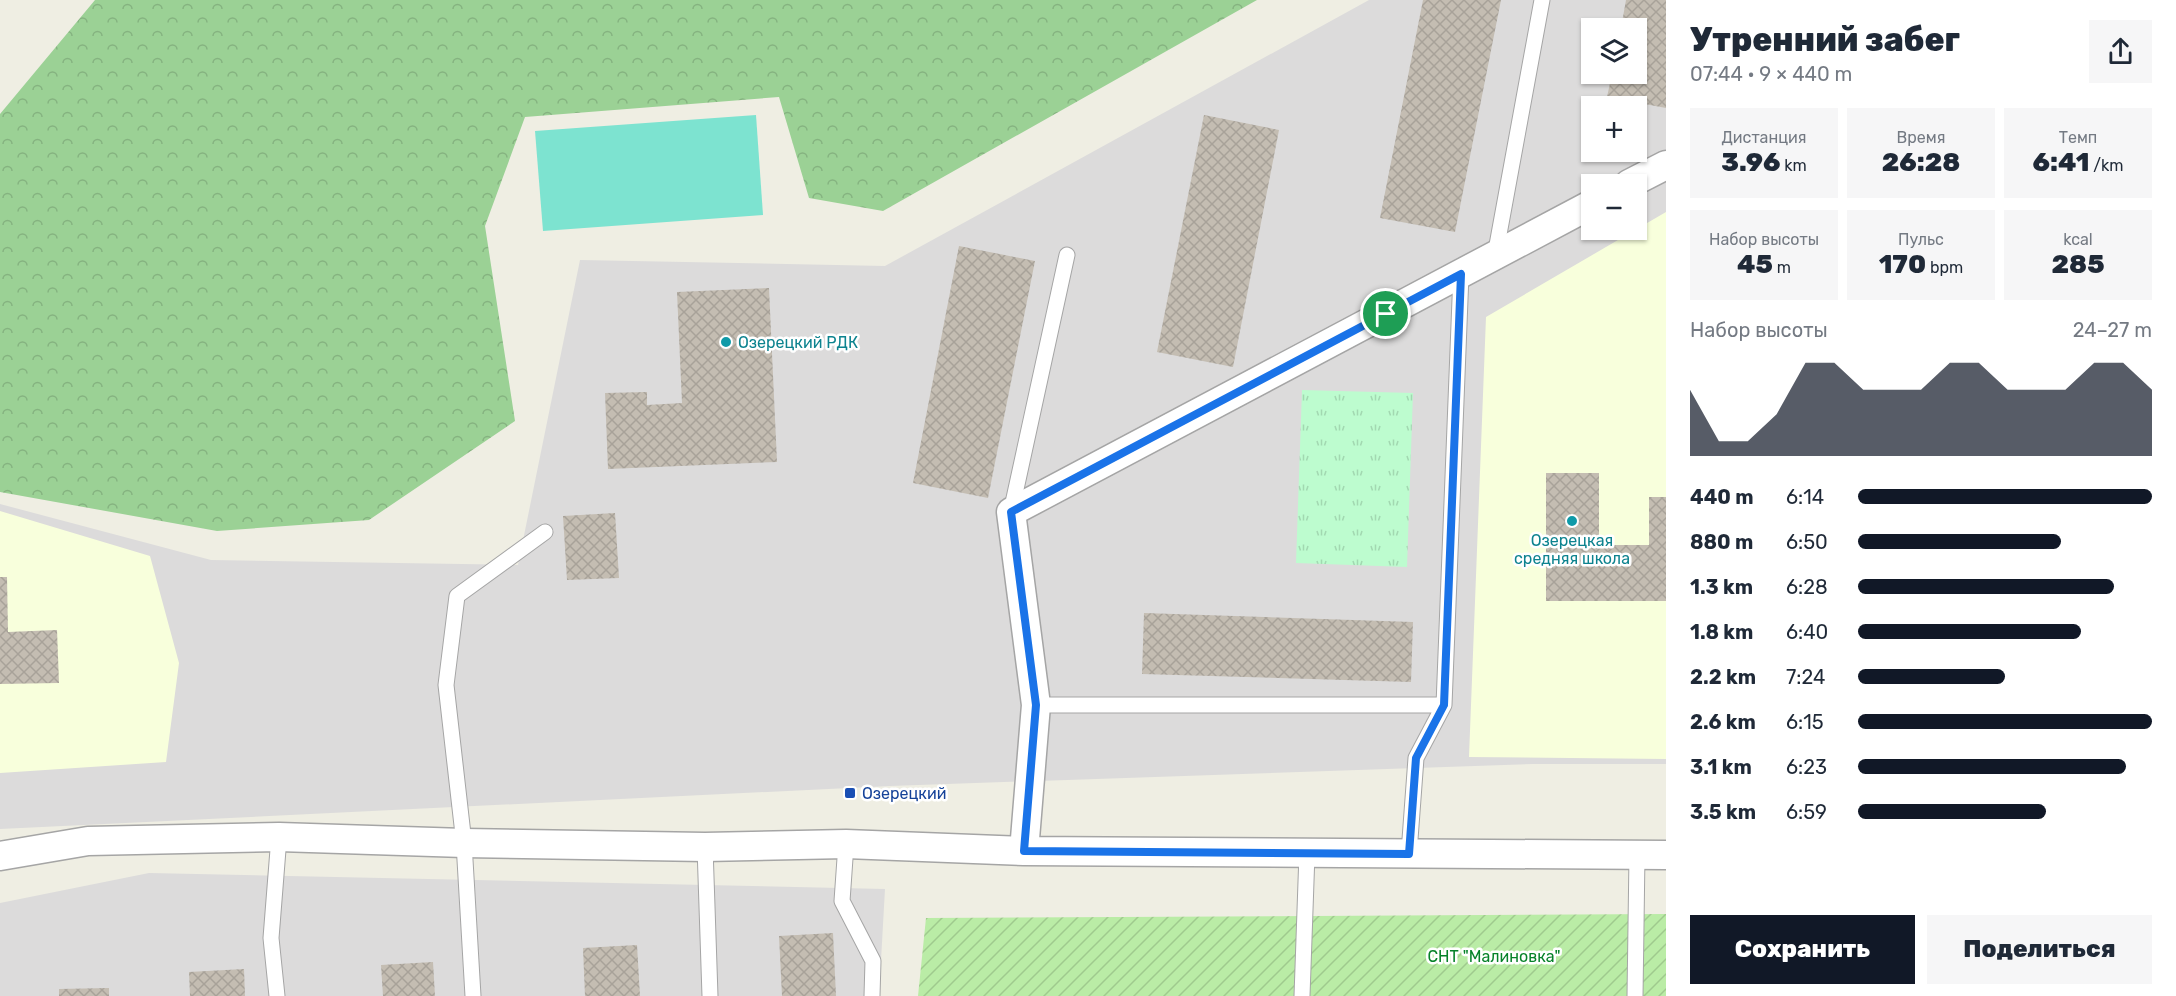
<!DOCTYPE html>
<html lang="ru">
<meta charset="utf-8">
<style>
:root{--surface:#fff;--page:#f6f6f7;--text:#1f2937;--muted:#747a83;--accent:#111827}
body{margin:0;font-family:Rubik,sans-serif;background:var(--page);color:var(--text);height:100vh;display:flex;flex-direction:column;font-size:22px;white-space:nowrap}
*{box-sizing:border-box;margin:0}
p{font-size:20px;color:var(--muted)}
.icon{flex:none;width:33px;height:33px;fill:none;stroke:currentColor;stroke-width:2;stroke-linecap:round;stroke-linejoin:round}
.map{position:relative;flex:1;overflow:hidden}
.sheet{display:flex;flex-direction:column;background:var(--surface);width:510px}
.sheet>*{flex:none}
.tools{position:absolute;left:1581px;top:18px;display:grid;gap:12px}
.tools a{display:grid;place-items:center;width:66px;height:66px;border-radius:0px;background:var(--surface);box-shadow:0 2px 4px #0004;font-size:30px}
.pin{position:absolute;display:grid;place-items:center;width:51px;height:51px;color:#fff;margin:-26px;border:3px solid #fff;border-radius:50%;box-shadow:0 2px 6px #0007}
.round{display:grid;place-items:center;flex:none;width:63px;height:63px;border-radius:0px;background:var(--page)}
.summary{display:flex;align-items:center;justify-content:space-between;height:102px;padding:0 24px}
h1{font-size:33px;font-weight:800;line-height:45px}
.figures{display:grid;grid-template-columns:repeat(3,1fr);gap:9px;height:102px;padding:6px 24px}
.figures div{display:grid;align-content:center;border-radius:0px;background:var(--page);text-align:center}
.figures b{font-size:26px;font-weight:800}
.figures small{font-size:16px;font-weight:400}
.figures p{font-size:16px}
.chart{height:168px;padding:12px 24px}
.chart p{display:flex;justify-content:space-between}
.chart svg{width:100%;height:108px;margin-top:6px;fill:var(--accent);opacity:.7}
.action{display:flex;gap:12px;margin-top:auto;padding:12px 24px}
.action a{flex:1;height:69px;border-radius:0px;background:var(--accent);color:#fff;font-size:24px;font-weight:800;line-height:69px;text-align:center}
.action a+a{background:var(--page);color:var(--text)}
ul{padding:0 24px;list-style:none;font-size:20px}
li{display:grid;grid-template-columns:96px 72px 1fr;align-items:center;height:45px}
li i{height:15px;border-radius:8px;background:var(--accent)}
main{display:flex;flex:1;min-height:0}
.map>svg:first-child{display:block}
</style>
<main>
<div class="map">
<svg width="1666" height="996" viewBox="0 0 1666 996">
<defs>
<pattern id="forest-crowns" width="20" height="18" patternUnits="userSpaceOnUse" patternTransform="scale(1.5)"><rect width="20" height="18" fill="#9bd195"/><path d="M2 6a3 3 0 1 1 6 0M12 15a3 3 0 1 1 6 0" fill="none" stroke="#85b380"/></pattern>
<pattern id="park-tufts" width="24" height="20" patternUnits="userSpaceOnUse" patternTransform="scale(1.5)"><rect width="24" height="20" fill="#bdfccf"/><path d="M3 7l-1-3M5 7V3M7 7l1-3M15 17l-1-3M17 17v-4M19 17l1-3" fill="none" stroke="#a2d8b1"/></pattern>
<pattern id="garden-furrows" width="10" height="10" patternUnits="userSpaceOnUse" patternTransform="scale(1.5)"><rect width="10" height="10" fill="#baeca6"/><path d="M-1 1l2-2M0 10L10 0M9 11l2-2" fill="none" stroke="#9fca8e"/></pattern>
<pattern id="building-cross-hatch" width="8" height="8" patternUnits="userSpaceOnUse" patternTransform="scale(1.5)"><rect width="8" height="8" fill="#c4bdb2"/><path d="M0 0l8 8M0 8l8-8" fill="none" stroke="#a8a299"/></pattern>
</defs>
<rect width="100%" height="100%" fill="#efeee3"/>
<path fill="#dcdbdb" fill-rule="evenodd" d="M 1369,0 L 1666,0 L 1666,764 L 1533,764 L 890,786 L 0,829 L 0,504 L 211,560 L 518,565 L 580,260 L 885,266 ZM 1592,28 L 1636,28 L 1636,74 L 1592,74 ZM 1592,106 L 1636,106 L 1636,152 L 1592,152 ZM 1592,184 L 1636,184 L 1636,230 L 1592,230 Z
M 149,873 L 885,889 L 879,996 L 0,996 L 0,903 Z"/>
<path fill="#f8ffdc" d="M 1666,212 L 1666,759 L 1469,757 L 1486,317 Z
M 0,511 L 150,556 L 179,663 L 166,762 L 0,773 Z"/>
<path fill="url(#forest-crowns)" d="M 95,0 L 1257,0 L 883,211 L 809,198 L 779,97 L 525,117 L 485,226 L 515,421 L 369,520 L 217,531 L 0,492 L 0,114 Z"/>
<path fill="url(#park-tufts)" d="M 1302,390 L 1413,393 L 1407,567 L 1296,563 Z"/>
<path fill="url(#garden-furrows)" d="M 1666,914 L 1666,996 L 918,996 L 926,918 Z"/>
<path fill="#7de3d0" d="M 756,115 L 763,215 L 543,231 L 535,131 Z"/>
<path fill="url(#building-cross-hatch)" d="M 1423,0 L 1501,0 L 1455,232 L 1380,218 Z
M 1626,0 L 1666,0 L 1666,108 L 1607,97 L 1612,74 L 1636,74 L 1636,28 L 1621,28 Z
M 1204,115 L 1279,130 L 1233,367 L 1157,352 Z
M 959,246 L 1035,261 L 988,498 L 913,483 Z
M 769,288 L 777,462 L 608,469 L 605,393 L 647,392 L 647,405 L 682,403 L 677,292 Z
M 1546,473 L 1599,473 L 1599,545 L 1649,545 L 1649,497 L 1666,497 L 1666,601 L 1546,601 Z
M 615,513 L 619,578 L 567,580 L 563,516 Z
M 0,577 L 7,577 L 8,632 L 57,630 L 59,683 L 0,684 Z
M 1144,613 L 1413,622 L 1411,682 L 1142,674 Z
M 833,933 L 836,996 L 782,996 L 779,936 Z
M 637,945 L 640,996 L 585,996 L 583,948 Z
M 433,962 L 435,996 L 383,996 L 381,965 Z
M 244,969 L 245,996 L 190,996 L 189,972 Z
M 109,988 L 109,996 L 59,996 L 59,989 Z"/>
<g fill="none" stroke-linecap="round" stroke-linejoin="round">
<defs>
<path id="service" d="M 1495,256 L 1542,0
M 1011,512 L 1067,255
M 1036,705 L 1444,705
M 846,844 L 842,901 L 873,961 L 872,996
M 705,847 L 710,996
M 1409,853 L 1416,758 L 1444,705 L 1461,274
M 277,996 L 271,938 L 279,837
M 473,996 L 464,843 L 446,685 L 457,596 L 545,532
M 1302,996 L 1307,853
M 1635,996 L 1637,855"/>
<path id="minor" d="M 1629,184 L 1666,165
M 1024,851 L 1036,705 L 1011,512 L 1592,204
M 0,856 L 88,841 L 279,837 L 464,843 L 705,847 L 846,844 L 1024,851 L 1666,855"/>
</defs>
<use href="#service" stroke="#a5a5a5" stroke-width="17"/>
<use href="#minor" stroke="#a5a5a5" stroke-width="31"/>
<use href="#service" stroke="#fff" stroke-width="15"/>
<use href="#minor" stroke="#fff" stroke-width="28"/>
</g>
<g fill="none" stroke-linecap="round" stroke-linejoin="round">
<defs>
<path id="route" d="M 1461,274 L 1444,705 L 1416,758 L 1409,854 L 1024,851 L 1036,705 L 1011,512 Z"/>
</defs>
<use href="#route" stroke="#fff" stroke-width="12"/>
<use href="#route" stroke="#1a73e8" stroke-width="8"/>
</g>
<g fill="#0f9aa8" stroke="#fff" stroke-width="2">
<circle cx="726" cy="342" r="6"/>
<circle cx="1572" cy="521" r="6"/>
</g>
<rect fill="#1a4fb4" stroke="#fff" stroke-width="2" x="844" y="787" width="12" height="12" rx="3"/>
<g text-anchor="middle" dominant-baseline="central" stroke-width="5" stroke-linejoin="round" paint-order="stroke">
<g font-size="16" fill="#0d838f" stroke="#fff" text-anchor="start">
<text x="738" y="342">Озерецкий РДК</text>
<text x="1572" y="540" text-anchor="middle">Озерецкая<tspan x="1572" dy="18">средняя школа</tspan></text>
</g>
<g font-size="16" fill="#164399" stroke="#fff" text-anchor="start">
<text x="862" y="793">Озерецкий</text>
</g>
<g font-size="16" fill="#068229" stroke="#fff">
<text x="1494" y="956">СНТ "Малиновка"</text>
</g>
</g>
</svg>
<div class="tools">
<a><svg class="icon" aria-label="layers" viewBox="0 0 24 24"><path d="M12 4l9 5-9 5-9-5zM3 14l9 5 9-5"/></svg></a>
<a>+</a>
<a>−</a>
</div>
<div class="pin" style="left:1386px;top:314px;background:#1e9e55"><svg class="icon" aria-label="arrive" viewBox="0 0 24 24"><path d="M6 21V4h12l-3 4 3 4H6"/></svg></div>
</div>
<section class="sheet">
<div class="summary"><div><h1>Утренний забег</h1><p>07:44 · 9 × 440 m</p></div><a class="round"><svg class="icon" aria-label="share" viewBox="0 0 24 24"><path d="M12 15V3M7 8l5-5 5 5M5 13v7h14v-7"/></svg></a></div>
<div class="figures">
<div><p>Дистанция</p><b>3.96<small> km</small></b></div>
<div><p>Время</p><b>26:28</b></div>
<div><p>Темп</p><b>6:41<small> /km</small></b></div>
</div>
<div class="figures">
<div><p>Набор высоты</p><b>45<small> m</small></b></div>
<div><p>Пульс</p><b>170<small> bpm</small></b></div>
<div><p>kcal</p><b>285</b></div>
</div>
<div class="chart"><p><span>Набор высоты</span>24–27 m</p>
<svg viewBox="0 0 160 44" preserveAspectRatio="none"><path d="M0 44V17L10 38L20 38L30 27L40 6L50 6L60 17L70 17L80 17L90 6L100 6L110 17L120 17L130 17L140 6L150 6L160 17V44z"/></svg>
</div>
<ul>
<li><b>440 m</b>6:14<i style="width:100%"></i></li>
<li><b>880 m</b>6:50<i style="width:69%"></i></li>
<li><b>1.3 km</b>6:28<i style="width:87%"></i></li>
<li><b>1.8 km</b>6:40<i style="width:76%"></i></li>
<li><b>2.2 km</b>7:24<i style="width:50%"></i></li>
<li><b>2.6 km</b>6:15<i style="width:100%"></i></li>
<li><b>3.1 km</b>6:23<i style="width:91%"></i></li>
<li><b>3.5 km</b>6:59<i style="width:64%"></i></li>
</ul>
<div class="action"><a>Сохранить</a><a>Поделиться</a></div>
</section>
</main>
